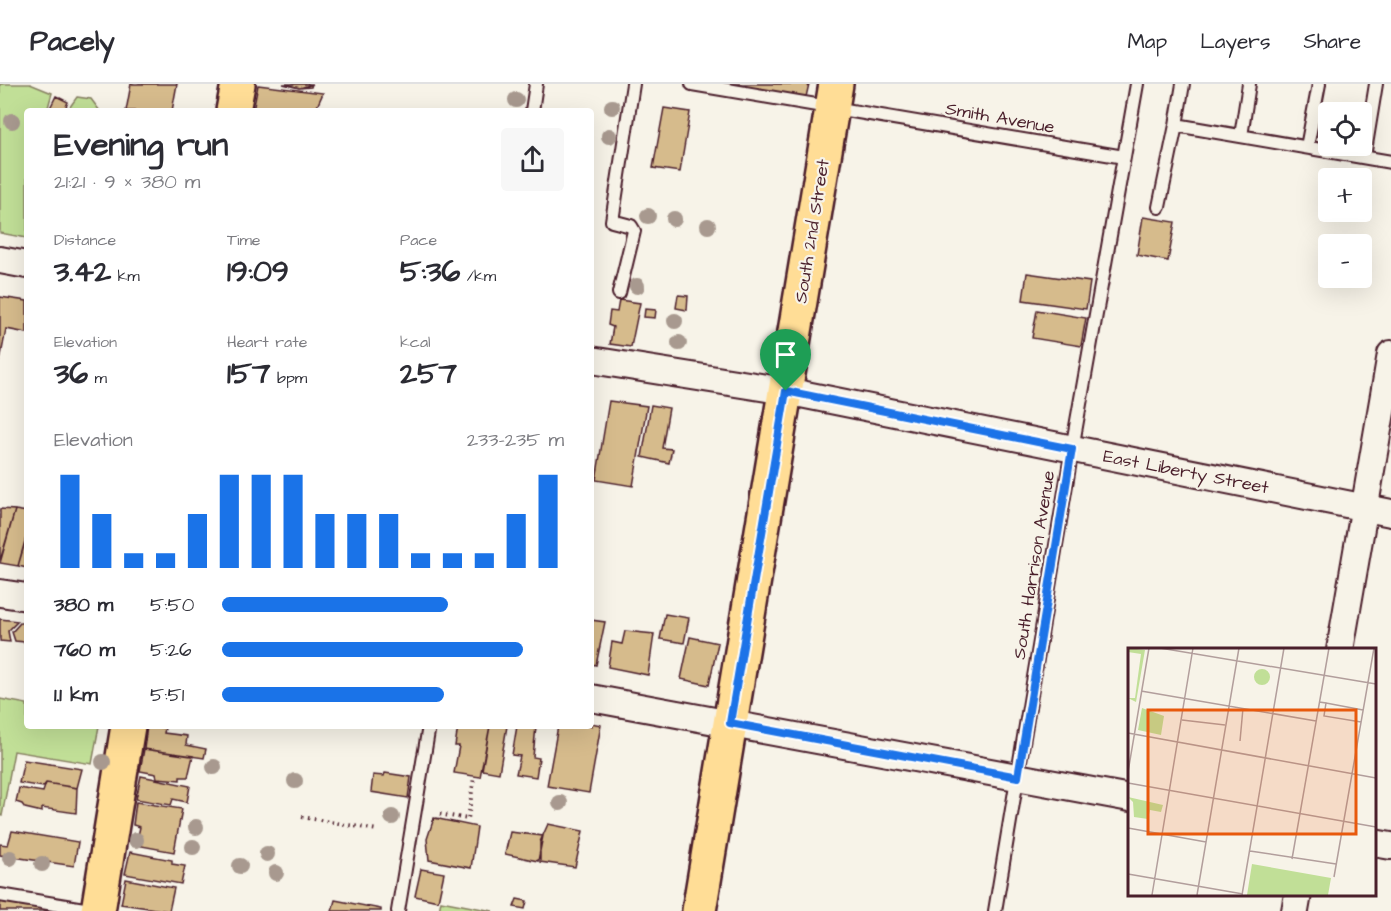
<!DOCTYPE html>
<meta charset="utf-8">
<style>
:root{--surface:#fff;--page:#f7f7f7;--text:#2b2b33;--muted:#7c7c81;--line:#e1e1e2;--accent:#1a73e8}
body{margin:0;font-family:"Architects Daughter",sans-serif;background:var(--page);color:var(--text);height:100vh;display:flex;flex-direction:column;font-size:22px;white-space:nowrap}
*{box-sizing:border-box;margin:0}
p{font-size:20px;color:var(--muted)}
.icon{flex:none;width:33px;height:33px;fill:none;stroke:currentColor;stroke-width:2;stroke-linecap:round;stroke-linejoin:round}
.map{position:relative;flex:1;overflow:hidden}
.sheet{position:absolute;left:24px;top:24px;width:570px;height:621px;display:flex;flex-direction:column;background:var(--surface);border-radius:6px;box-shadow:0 6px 24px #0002}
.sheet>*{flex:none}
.controls{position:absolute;left:1318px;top:18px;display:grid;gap:12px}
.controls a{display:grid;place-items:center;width:54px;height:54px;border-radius:6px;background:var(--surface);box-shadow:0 6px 24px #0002;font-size:30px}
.pin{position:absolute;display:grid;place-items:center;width:51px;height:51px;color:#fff;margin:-62px -26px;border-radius:50% 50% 50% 0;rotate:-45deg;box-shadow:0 0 6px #0007}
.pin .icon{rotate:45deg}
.round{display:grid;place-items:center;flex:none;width:63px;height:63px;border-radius:6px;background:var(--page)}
.overview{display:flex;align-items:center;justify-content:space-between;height:102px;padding:0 30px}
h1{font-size:33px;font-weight:700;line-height:45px}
.stats{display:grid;grid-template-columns:repeat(3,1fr);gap:9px;height:102px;padding:6px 30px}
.stats div{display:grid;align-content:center}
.stats b{font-size:30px;font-weight:700}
.stats small{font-size:16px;font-weight:400}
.stats p{font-size:16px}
.chart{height:168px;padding:12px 30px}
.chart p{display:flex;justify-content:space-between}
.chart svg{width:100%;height:108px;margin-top:6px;stroke:var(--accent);stroke-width:6}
ul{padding:0 30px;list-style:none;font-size:20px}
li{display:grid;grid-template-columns:96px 72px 1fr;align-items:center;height:45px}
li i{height:15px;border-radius:8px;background:var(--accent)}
header{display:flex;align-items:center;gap:36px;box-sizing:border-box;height:84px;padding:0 30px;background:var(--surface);border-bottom:2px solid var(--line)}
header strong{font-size:28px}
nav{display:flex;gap:33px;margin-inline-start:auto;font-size:21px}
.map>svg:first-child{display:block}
</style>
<header>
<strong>Pacely</strong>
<nav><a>Map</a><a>Layers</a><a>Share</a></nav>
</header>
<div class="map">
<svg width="1391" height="827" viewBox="0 0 1391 827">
<rect width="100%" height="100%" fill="#f7f3e8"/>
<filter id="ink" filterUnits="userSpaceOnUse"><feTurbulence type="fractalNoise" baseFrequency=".0167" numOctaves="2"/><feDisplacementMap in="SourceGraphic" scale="12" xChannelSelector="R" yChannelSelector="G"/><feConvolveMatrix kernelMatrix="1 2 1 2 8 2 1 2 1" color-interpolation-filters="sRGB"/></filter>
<g filter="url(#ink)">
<path fill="#c1df97" stroke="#867f61" stroke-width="1.5" d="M 0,0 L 30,0 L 52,9 L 47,27 L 27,27 L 27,154 L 0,149 Z
M 77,13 L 91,15 L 100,27 L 67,27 Z
M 0,615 L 27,620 L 27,642 L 99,642 L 92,680 L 14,667 L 2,732 L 0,731 Z
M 441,817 L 493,827 L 439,827 Z"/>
<path fill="#d6bb8c" stroke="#4a1f2b" stroke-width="1.5" d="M 131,0 L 177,0 L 172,27 L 126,27 Z
M 283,0 L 312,0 L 311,3 L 299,4 Z
M 285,0 L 313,0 L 300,4 Z
M 726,0 L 809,0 L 806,13 Z
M 258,1 L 323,9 L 315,27 L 253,27 Z
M 56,12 L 68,18 L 64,27 L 49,26 Z
M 664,24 L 690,28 L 680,88 L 653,84 Z
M 1143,133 L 1175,138 L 1168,177 L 1137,171 Z
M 1027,189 L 1090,198 L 1086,225 L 1023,216 Z
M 678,211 L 688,212 L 687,226 L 676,224 Z
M 0,213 L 27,217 L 27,249 L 6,245 L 0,277 Z
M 619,216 L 640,219 L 631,263 L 610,260 L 613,243 L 608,241 L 610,227 L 617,228 Z
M 645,225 L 656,226 L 655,234 L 644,233 Z
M 1037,226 L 1086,234 L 1081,262 L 1032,254 Z
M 609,317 L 647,322 L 633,402 L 596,396 Z
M 651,321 L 669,324 L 662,364 L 672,365 L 669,379 L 642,373 Z
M 0,425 L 15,426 L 0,477 Z
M 15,426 L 27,428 L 27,452 L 18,482 L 0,479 Z
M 27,450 L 27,484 L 18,482 Z
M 665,530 L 689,534 L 684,559 L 660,555 Z
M 0,535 L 18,537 L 8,547 L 10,558 L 0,557 Z
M 591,536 L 605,538 L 596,581 L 591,580 Z
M 20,539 L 27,539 L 27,566 L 25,558 L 15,557 L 12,548 Z
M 625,547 L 654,550 L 648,591 L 608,583 L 612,558 L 622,560 Z
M 690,553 L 718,559 L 709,601 L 681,595 Z
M 591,639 L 601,641 L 589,709 L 547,702 L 558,642 L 591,642 Z
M 147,642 L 165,644 L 164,649 L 187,652 L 186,661 L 206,665 L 204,674 L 144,665 Z
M 458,642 L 490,642 L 480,693 L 454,689 L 459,662 L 455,662 Z
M 490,642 L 507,642 L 499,689 L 482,686 Z
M 517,642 L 536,642 L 533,673 L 539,674 L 536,693 L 516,690 L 520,672 L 512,671 Z
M 144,665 L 193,672 L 188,693 L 180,693 L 180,696 L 157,694 L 156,690 L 140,687 Z
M 24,676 L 82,685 L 77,704 L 46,699 L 43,703 L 19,699 Z
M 385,689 L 411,693 L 408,714 L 371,708 L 373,691 L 384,692 Z
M 141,692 L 190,702 L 187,718 L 173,715 L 171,721 L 136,715 Z
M 46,699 L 77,704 L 76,729 L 42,724 L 42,728 L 25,724 L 22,720 L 16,718 L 19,704 L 43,708 Z
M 136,718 L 182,725 L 174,768 L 136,761 L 140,743 L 133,741 Z
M 434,734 L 477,743 L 471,784 L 429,776 L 427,755 Z
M 548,740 L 583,747 L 575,783 L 540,778 L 540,758 Z
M 12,747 L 78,758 L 74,782 L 0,771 L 0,760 L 8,761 Z
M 510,748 L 543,752 L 538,777 L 505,770 Z
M 130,768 L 172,776 L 172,780 L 185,782 L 181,800 L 125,790 Z
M 421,785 L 444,789 L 438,817 L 415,812 Z
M 126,795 L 174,804 L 169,827 L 121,820 Z
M 517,815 L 527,817 L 525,825 L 514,823 Z
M 0,816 L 54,823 L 53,827 L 0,827 Z
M 335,816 L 381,825 L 381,827 L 332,827 Z"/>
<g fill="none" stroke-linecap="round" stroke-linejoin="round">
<defs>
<path id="service" d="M 692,0 L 1124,73
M 1183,0 L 1176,41 L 1391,78
M 532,27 L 536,0
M 1241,52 L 1249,0
M 1307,63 L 1319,0
M 1364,73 L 1376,0
M 1159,123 L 1176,41
M 619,209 L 634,147 L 631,142 L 612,137 L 633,0
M 0,811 L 96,827
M 398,827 L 429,642
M 995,827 L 1072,365 L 1137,0"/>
<path id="minor" d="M 0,176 L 27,181
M 591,276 L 786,307 L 1391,429
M 0,509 L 27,513
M 1340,566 L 1391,270
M 591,614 L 1130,714
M 1374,759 L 1391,762
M 1295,827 L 1298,810"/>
<path id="primary" d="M 233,27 L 238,0
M 98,827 L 128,642
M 699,827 L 836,0"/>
</defs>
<use href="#service" stroke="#4a1f2b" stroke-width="16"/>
<use href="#minor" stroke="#4a1f2b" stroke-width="30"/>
<use href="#primary" stroke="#4a1f2b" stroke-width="38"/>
<path stroke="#4a1f2b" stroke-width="4" stroke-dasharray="1.5 4.5" stroke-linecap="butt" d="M 302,733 L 377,746
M 438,735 L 439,730 L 468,735 L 474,693"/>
<use href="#service" stroke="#f7f3e8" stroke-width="12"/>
<use href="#minor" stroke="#f7f3e8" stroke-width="26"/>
<use href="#primary" stroke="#ffdd96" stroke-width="33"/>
</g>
<g fill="#a8998f">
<circle cx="516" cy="16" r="8"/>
<circle cx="612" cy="23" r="8"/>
<circle cx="12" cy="37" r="8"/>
<circle cx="609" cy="52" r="8"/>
<circle cx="648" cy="132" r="8"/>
<circle cx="674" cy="135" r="8"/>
<circle cx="708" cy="142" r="8"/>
<circle cx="637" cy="202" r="8"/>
<circle cx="675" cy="237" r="8"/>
<circle cx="679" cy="259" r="8"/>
<circle cx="103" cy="678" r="8"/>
<circle cx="214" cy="683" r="8"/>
<circle cx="295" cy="697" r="8"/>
<circle cx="560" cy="719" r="8"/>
<circle cx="392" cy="733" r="8"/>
<circle cx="196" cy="743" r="8"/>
<circle cx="136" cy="756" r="8"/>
<circle cx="193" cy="763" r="8"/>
<circle cx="267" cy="770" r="8"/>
<circle cx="10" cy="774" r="8"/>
<circle cx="42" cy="780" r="8"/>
<circle cx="240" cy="782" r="8"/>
<circle cx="276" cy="789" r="8"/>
</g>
</g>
<g fill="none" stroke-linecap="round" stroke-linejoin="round" filter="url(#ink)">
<defs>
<path id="route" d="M 786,307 L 1072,365 L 1018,693 L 730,639 Z"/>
</defs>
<use href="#route" stroke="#fff" stroke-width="12"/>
<use href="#route" stroke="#1a73e8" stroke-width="8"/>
</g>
<g text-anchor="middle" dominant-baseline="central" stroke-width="4.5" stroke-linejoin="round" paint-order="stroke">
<g font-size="18" fill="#4a1f2b" stroke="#f7f3e8">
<text transform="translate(1000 34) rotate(10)">Smith Avenue</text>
<text transform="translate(812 147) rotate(-81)">South 2nd Street</text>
<text transform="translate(1186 388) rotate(11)">East Liberty Street</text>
<text transform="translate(1034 481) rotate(-81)">South Harrison Avenue</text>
</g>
</g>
<g transform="translate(1128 564)">
<rect width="248" height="248" fill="#f7f3e8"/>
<path d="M 0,0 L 17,2 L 8,54 L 0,50 L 7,50 L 13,6 L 0,4 ZM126 29a8 8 0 1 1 16 0a8 8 0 1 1-16 0ZM 14,60 L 36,68 L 33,87 L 10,82 ZM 0,149 L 35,157 L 33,164 L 22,162 L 20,171 L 6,169 L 5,154 ZM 124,216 L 203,230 L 200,247 L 119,247 Z" fill="#c1df97"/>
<path fill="none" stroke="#b29e9c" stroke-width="1.5" d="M 32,0 L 248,36M 13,43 L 188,73M 191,54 L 198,55 L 196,68 L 233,74M 198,55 L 235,62M 54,72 L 97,77M 0,85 L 248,130M 112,93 L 115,60M 0,124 L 21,0M 0,135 L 248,179M 0,180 L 78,194M 122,203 L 208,216M 164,211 L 201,0M 0,226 L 115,246M 206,229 L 246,0M 24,247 L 65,0M 69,247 L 111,0M 114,247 L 156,0"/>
<path fill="#e8590c" fill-opacity="0.15" stroke="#e8590c" stroke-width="3" d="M 20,62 L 228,62 L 228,186 L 20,186 Z"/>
<rect width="248" height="248" fill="none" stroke="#4a1f2b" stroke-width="3"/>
</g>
</svg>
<div class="controls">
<a><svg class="icon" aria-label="locate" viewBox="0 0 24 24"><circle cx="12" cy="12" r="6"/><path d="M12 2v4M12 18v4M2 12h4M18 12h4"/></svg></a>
<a>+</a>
<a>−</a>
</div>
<div class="pin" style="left:786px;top:307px;background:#1e9e55"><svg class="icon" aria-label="arrive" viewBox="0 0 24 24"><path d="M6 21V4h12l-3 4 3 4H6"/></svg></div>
<section class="sheet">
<div class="overview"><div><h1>Evening run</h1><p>21:21 · 9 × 380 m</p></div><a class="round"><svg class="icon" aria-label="share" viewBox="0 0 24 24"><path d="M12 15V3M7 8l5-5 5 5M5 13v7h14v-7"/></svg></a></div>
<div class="stats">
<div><p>Distance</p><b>3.42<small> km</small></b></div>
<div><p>Time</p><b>19:09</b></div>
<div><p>Pace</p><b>5:36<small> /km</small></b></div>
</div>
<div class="stats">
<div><p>Elevation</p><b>36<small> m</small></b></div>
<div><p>Heart rate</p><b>157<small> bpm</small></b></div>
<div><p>kcal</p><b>257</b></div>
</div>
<div class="chart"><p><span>Elevation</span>233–235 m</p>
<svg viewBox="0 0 160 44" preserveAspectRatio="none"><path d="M5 44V6M15 44V22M25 44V38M35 44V38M45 44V22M55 44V6M65 44V6M75 44V6M85 44V22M95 44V22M105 44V22M115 44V38M125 44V38M135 44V38M145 44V22M155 44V6"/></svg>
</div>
<ul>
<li><b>380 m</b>5:50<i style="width:66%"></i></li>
<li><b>760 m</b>5:26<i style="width:88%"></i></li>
<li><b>1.1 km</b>5:51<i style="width:65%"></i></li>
</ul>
</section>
</div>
